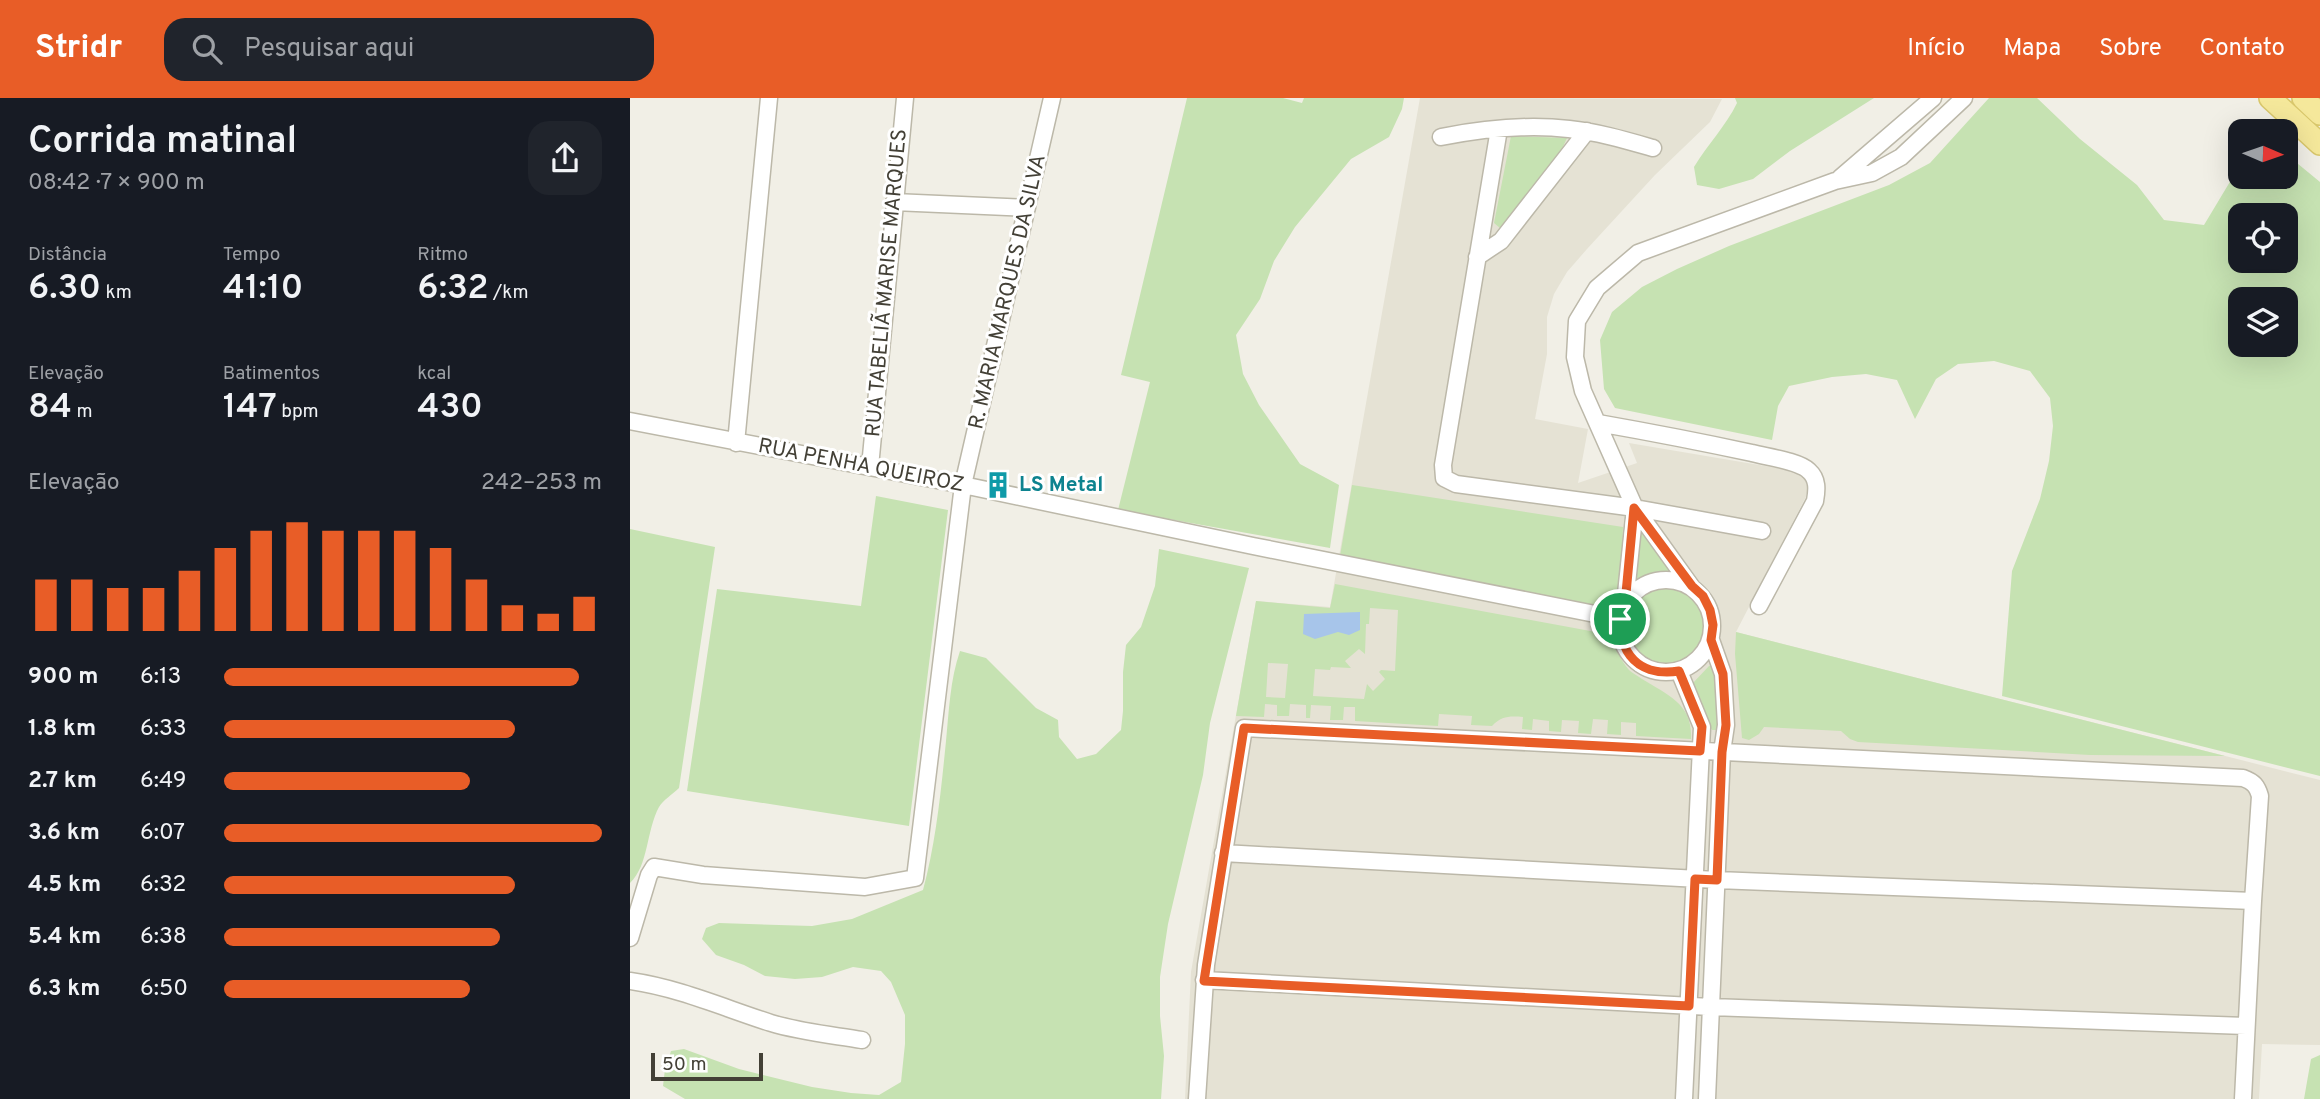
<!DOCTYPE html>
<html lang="pt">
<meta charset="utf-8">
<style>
:root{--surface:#171b24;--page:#20242c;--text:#f1f3f6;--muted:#9ea1a6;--accent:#e85d27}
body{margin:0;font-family:Overpass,sans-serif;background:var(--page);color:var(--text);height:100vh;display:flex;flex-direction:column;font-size:26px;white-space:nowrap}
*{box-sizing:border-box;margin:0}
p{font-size:23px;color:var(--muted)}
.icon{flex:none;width:38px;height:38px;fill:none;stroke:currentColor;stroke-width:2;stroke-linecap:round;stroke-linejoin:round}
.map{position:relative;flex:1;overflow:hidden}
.details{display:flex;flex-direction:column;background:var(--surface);width:630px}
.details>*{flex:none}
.needle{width:46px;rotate:92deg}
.controls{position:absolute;left:1598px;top:21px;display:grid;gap:14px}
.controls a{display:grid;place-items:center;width:70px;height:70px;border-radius:14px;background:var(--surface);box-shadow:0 7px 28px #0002;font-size:35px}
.scale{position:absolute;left:21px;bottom:18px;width:112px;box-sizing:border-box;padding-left:7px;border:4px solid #434036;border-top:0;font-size:19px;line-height:24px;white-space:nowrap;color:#434036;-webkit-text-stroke:5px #fff;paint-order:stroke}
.pin{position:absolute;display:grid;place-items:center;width:60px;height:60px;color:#fff;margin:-30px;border:4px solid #fff;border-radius:50%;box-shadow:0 2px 7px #0007}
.round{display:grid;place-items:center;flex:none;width:74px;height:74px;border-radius:21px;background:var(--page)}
.overview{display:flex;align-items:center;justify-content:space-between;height:119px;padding:0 28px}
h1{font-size:38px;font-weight:600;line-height:52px}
.stats{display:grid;grid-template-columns:repeat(3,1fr);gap:10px;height:119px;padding:7px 28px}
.stats div{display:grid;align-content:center}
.stats b{font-size:35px;font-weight:600}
.stats small{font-size:19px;font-weight:400}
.stats p{font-size:19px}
.chart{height:196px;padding:14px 28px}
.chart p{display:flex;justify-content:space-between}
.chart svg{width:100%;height:126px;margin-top:7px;stroke:var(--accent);stroke-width:6}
ul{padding:0 28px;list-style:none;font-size:23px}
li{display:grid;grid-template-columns:112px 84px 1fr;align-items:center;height:52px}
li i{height:18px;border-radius:9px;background:var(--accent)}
header{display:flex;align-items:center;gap:42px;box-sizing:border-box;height:98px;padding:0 35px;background:var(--accent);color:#fff}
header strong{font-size:33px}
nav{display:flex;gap:38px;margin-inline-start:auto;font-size:24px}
.search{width:490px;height:63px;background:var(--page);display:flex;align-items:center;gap:18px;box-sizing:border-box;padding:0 24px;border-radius:21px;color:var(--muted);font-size:26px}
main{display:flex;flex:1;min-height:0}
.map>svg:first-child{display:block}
</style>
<header>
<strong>Stridr</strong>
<div class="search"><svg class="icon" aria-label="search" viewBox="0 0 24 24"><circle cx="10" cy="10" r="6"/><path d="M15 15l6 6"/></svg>Pesquisar aqui</div>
<nav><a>Início</a><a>Mapa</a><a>Sobre</a><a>Contato</a></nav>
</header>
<main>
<section class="details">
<div class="overview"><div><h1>Corrida matinal</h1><p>08:42 · 7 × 900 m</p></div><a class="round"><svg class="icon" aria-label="share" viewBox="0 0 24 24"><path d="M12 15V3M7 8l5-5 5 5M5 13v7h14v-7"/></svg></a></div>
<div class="stats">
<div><p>Distância</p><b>6.30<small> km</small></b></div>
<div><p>Tempo</p><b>41:10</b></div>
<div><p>Ritmo</p><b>6:32<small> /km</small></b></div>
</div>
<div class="stats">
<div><p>Elevação</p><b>84<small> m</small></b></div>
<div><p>Batimentos</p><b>147<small> bpm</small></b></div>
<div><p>kcal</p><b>430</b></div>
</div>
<div class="chart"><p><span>Elevação</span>242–253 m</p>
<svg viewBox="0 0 160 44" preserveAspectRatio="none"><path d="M5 44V26M15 44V26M25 44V29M35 44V29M45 44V23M55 44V15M65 44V9M75 44V6M85 44V9M95 44V9M105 44V9M115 44V15M125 44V26M135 44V35M145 44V38M155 44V32"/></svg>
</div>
<ul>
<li><b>900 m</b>6:13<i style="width:94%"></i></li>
<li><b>1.8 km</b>6:33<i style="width:77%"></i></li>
<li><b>2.7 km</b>6:49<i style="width:65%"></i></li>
<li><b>3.6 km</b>6:07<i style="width:100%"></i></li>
<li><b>4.5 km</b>6:32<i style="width:77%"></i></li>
<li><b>5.4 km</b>6:38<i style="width:73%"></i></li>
<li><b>6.3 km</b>6:50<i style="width:65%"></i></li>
</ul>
</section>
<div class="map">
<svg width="1690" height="1001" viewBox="0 0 1690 1001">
<rect width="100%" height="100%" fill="#f1efe6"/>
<path fill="#e5e2d4" d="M 790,0 L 1092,1 L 1080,24 L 1025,77 L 957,151 L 937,174 L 924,196 L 917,219 L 917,256 L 905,321 L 958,331 L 948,385 L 1007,365 L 999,345 L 1176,375 L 1181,389 L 1106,534 L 1690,682 L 1690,947 L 1632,946 L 1629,1001 L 555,1001 L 561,874 L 626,503 L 700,509 Z"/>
<path fill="#c6e2b2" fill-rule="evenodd" d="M 557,0 L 653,0 L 672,5 L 674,0 L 774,0 L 772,11 L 759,39 L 721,61 L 665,129 L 644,163 L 630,201 L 606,237 L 613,276 L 629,307 L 670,366 L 709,387 L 700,450 L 488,412 L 520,284 L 491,277 Z
M 1105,0 L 1244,0 L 1160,53 L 1123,81 L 1089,91 L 1067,87 L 1064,69 C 1077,47 1096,28 1107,5 Z
M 1359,0 L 1407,0 L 1450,41 L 1507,87 L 1534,122 L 1574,127 L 1610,67 L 1610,79 L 1656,79 L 1656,56 L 1690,84 L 1690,678 L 1372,598 L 1382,473 L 1410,401 L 1419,363 L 1423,328 L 1420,300 L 1400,273 L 1364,263 L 1328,266 L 1306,281 L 1285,321 L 1267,282 L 1236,276 L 1202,279 L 1159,288 L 1148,308 L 1142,342 L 985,310 L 974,291 L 970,242 L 982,214 L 1012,189 L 1047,171 L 1099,148 L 1259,87 L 1300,65 ZM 1610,117 L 1656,117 L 1656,163 L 1610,163 ZM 1610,201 L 1656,201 L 1656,247 L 1610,247 Z
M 881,38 L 937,40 L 932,51 L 870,130 L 864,125 Z
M 722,387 L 993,429 L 990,515 L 710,458 Z
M 246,398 L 318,412 L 279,728 L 57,693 L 87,491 L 231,508 Z
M 1007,427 L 1041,468 L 1038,475 L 1009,485 L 1001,479 Z
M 0,431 L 85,449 L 49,690 C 43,696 33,702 29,709 C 16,733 19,767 0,785 Z
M 529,451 L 619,470 L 580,625 L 573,677 L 538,826 L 530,879 L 530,918 L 534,958 L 531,1001 L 55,1001 L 33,988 L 35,971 L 41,953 L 54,951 L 109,971 L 182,989 L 221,995 L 249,997 L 271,984 L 275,946 L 275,917 L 261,884 L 251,873 L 223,869 L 192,879 L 165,881 L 135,878 L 114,867 L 86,857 L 72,841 L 76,830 L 89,825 L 182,828 L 222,821 L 293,792 C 306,744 311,693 316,643 C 319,613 320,582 330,553 L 356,560 L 406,610 L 428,622 L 429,639 L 447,661 L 466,656 L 491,632 L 493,613 L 493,574 L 496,547 L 511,529 L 525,488 Z
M 705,486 L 982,537 C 986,549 990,562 999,572 C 1002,575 1008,578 1012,581 C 1038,597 1063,606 1061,641 L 1006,638 L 1006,625 L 991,624 L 991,637 L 977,636 L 978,622 L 963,621 L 961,636 L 948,635 L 949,623 L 932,622 L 931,634 L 919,633 L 919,623 L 903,621 L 902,632 L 892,631 L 893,619 C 879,618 872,618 862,628 L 841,627 L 842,618 L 809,616 L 808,628 L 725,623 L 725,609 L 714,609 L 713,622 L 700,622 L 701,608 L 681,607 L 680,620 L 676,620 L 676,607 L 660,606 L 659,618 L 647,618 L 647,607 L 635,606 L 634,619 L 606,618 L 626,503 L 700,510 ZM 740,510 L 768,512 L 765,573 L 751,572 L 749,574 L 755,581 L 743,593 L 737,586 L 734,601 L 683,598 L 685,571 L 700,572 L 701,569 L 721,570 L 715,563 L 729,551 L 735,556 L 736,526 L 739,526 ZM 638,565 L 658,566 L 655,600 L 636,599 Z
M995 528a41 41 0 1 1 82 0a41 41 0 1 1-82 0Z
M 1106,534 L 1595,658 L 1460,657 L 1228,644 L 1220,641 L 1211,633 L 1134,629 L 1129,636 L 1119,642 L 1112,640 L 1105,556 Z
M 1084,566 L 1089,632 L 1082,632 C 1076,623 1074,612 1071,602 C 1068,596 1064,593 1063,585 L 1079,568 Z
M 1690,957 L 1690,1001 L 1674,1001 L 1681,961 Z"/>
<path fill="#a7c5ea" d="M 730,514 L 730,532 L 719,537 L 708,534 L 685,541 L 673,536 L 674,516 Z"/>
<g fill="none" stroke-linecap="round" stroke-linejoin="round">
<defs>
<path id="minor" d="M 869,31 L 813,367 L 814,380 L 826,386 L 1005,410 L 1132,433
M 811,39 C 852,31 897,26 939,31 C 968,34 995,42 1023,50
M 1210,80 L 1303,0
M 264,104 L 397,110
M 847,159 L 871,143 L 957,33
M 0,323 L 333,387 L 623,448 L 990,521
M 968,325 C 1019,334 1071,344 1122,355 C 1137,359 1169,363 1179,373 C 1188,381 1187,392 1185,403 L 1129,508
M 106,345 L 139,0
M 240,369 L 275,0
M990 528a46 46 0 1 1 92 0a46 46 0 1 1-92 0Z
M 1061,488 L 1005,410 L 953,293 L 945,259 L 947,223 L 967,190 L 1008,155 L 1205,83 L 1242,75 L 1271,59 L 1334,0
M 995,505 L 1005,410
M 1049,573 L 1072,629 L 1054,1001
M 593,755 L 1087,782 L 1623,803
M 0,840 L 19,777 L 24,769 L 73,777 L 235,789 L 285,780 L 333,387 L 422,0
M 574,882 L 1081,909 L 1616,928
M 0,883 C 49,890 94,910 141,925 C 170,934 202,937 232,942
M 567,1001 L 576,867 L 614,630 L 1613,680 C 1624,684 1627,688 1630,698 L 1623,803 L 1613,1001
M 1077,1001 L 1092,654 L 1096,627 L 1093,576 L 1081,542"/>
<path id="major" d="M 1640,0 L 1690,46
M 1673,0 L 1690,16"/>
</defs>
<use href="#minor" stroke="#bcb8a9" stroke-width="19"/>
<use href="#major" stroke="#d9c76c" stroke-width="24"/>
<use href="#minor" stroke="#fff" stroke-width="16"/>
<use href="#major" stroke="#f5e89b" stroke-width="21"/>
</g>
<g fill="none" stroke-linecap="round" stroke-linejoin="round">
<defs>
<path id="route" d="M 1004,410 L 1062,488 L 1073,498 L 1080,512 L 1083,527 L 1081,542 L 1093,576 L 1096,627 L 1092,654 L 1087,782 L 1065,781 L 1059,908 L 574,883 L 614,630 L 1070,653 L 1072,629 L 1049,573 C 1004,580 982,548 995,506 Z"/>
</defs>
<use href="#route" stroke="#fff" stroke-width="14"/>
<use href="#route" stroke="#e85d27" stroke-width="9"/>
</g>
<defs>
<symbol id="building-bare" viewBox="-9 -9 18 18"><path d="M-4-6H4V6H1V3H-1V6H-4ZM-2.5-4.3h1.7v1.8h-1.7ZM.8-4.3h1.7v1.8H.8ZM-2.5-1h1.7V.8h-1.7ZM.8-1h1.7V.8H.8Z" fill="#0f9aa8" stroke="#fff" stroke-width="2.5" paint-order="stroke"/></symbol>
</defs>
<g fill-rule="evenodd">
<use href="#building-bare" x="349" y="368" width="38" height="38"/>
</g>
<g text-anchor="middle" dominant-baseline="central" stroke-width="6" stroke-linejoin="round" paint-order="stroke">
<g font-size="21" fill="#434036" stroke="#fff">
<text transform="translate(257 185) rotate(-85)">RUA TABELIÃ MARISE MARQUES</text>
<text transform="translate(378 194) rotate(-77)">R. MARIA MARQUES DA SILVA</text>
<text transform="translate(231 368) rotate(11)">RUA PENHA QUEIROZ</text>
</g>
<g font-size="21" font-weight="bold" fill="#0d838f" stroke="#fff" text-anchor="start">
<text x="389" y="387">LS Metal</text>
</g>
</g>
</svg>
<div class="controls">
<a><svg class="needle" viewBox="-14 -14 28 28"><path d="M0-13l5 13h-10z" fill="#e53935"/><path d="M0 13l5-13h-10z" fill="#9ea1a6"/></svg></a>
<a><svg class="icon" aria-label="locate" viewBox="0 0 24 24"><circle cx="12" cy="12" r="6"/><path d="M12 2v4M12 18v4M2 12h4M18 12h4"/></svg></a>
<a><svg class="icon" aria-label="layers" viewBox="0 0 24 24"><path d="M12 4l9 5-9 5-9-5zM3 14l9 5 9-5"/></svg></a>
</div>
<div class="scale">50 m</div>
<div class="pin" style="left:990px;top:521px;background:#1e9e55"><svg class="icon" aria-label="arrive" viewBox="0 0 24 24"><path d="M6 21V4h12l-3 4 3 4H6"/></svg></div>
</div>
</main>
